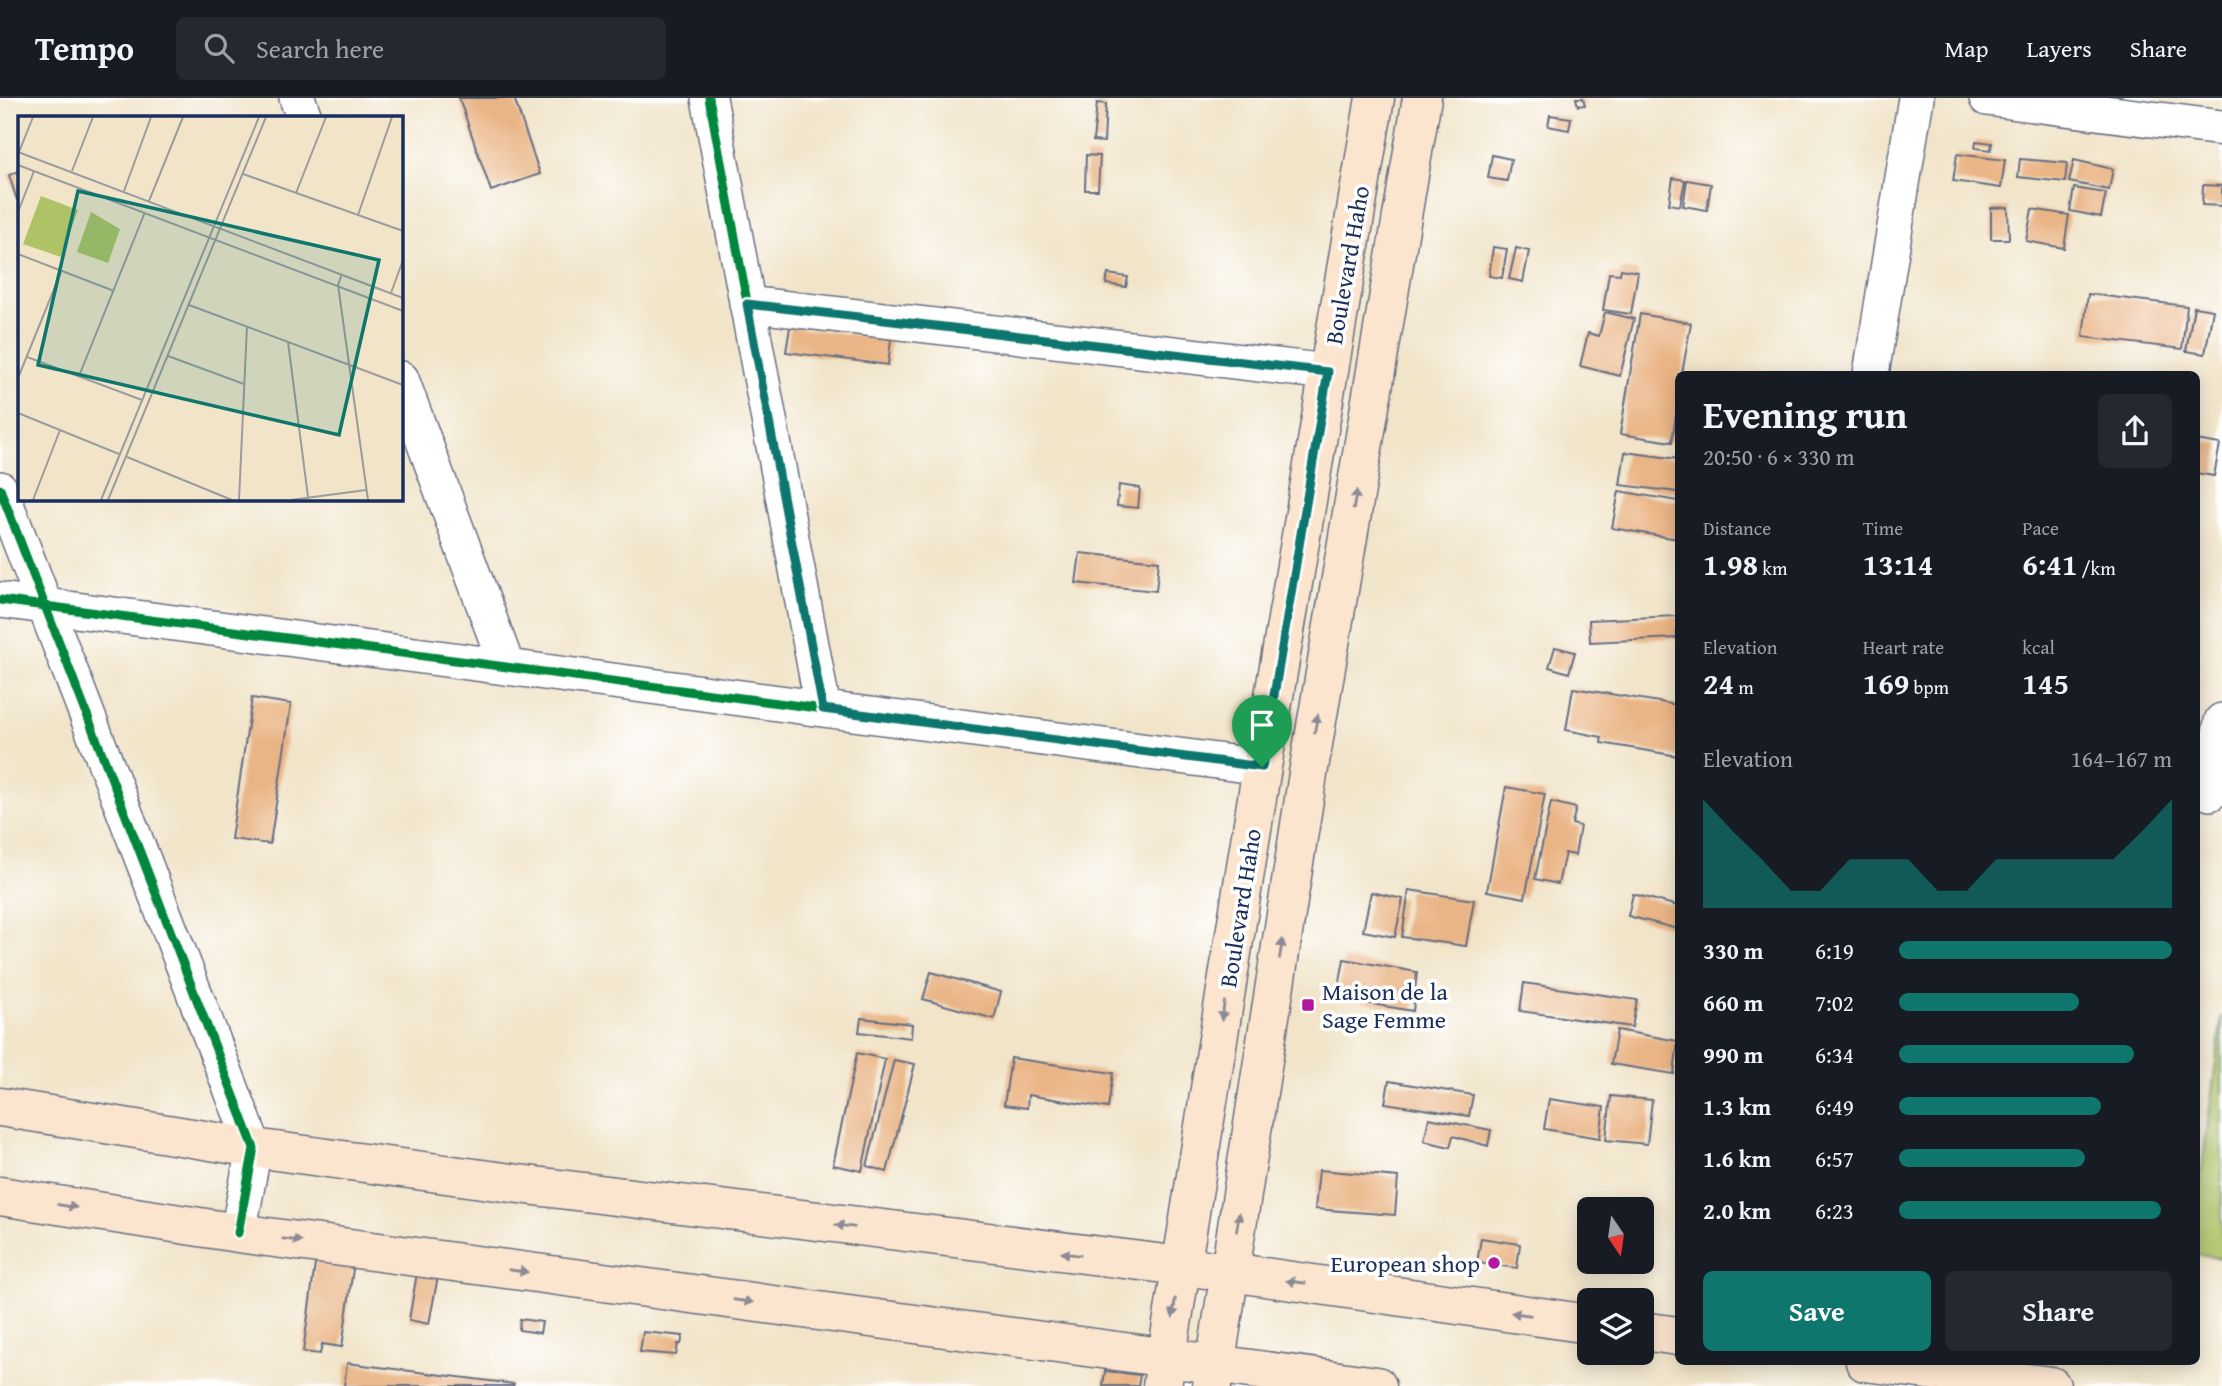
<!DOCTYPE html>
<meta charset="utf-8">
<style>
:root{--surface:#171b24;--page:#242831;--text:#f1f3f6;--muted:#9ea1a6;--line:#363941;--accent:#0f766e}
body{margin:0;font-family:"Gentium Book Plus",serif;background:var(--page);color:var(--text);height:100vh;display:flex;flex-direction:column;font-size:26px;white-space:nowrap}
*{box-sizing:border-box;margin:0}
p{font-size:23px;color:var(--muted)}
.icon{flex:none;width:38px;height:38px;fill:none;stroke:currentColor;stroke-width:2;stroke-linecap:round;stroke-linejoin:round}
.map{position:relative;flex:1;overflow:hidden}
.side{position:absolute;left:1675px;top:273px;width:525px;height:994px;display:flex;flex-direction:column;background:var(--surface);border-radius:10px;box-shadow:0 4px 18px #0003}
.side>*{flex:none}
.needle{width:46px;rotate:167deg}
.tools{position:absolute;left:1577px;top:1099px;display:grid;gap:14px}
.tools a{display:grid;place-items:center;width:77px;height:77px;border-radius:10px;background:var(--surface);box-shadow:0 4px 18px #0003;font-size:35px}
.pin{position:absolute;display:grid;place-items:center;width:60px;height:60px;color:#fff;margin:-72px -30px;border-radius:50% 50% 50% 0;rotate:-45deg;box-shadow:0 0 7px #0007}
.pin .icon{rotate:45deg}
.round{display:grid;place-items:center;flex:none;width:74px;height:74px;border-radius:10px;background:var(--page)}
.headline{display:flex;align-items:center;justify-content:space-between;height:119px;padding:0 28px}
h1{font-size:38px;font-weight:700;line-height:52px}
.metrics{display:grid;grid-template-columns:repeat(3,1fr);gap:10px;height:119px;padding:7px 28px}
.metrics div{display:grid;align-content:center}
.metrics b{font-size:30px;font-weight:700}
.metrics small{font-size:19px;font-weight:400}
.metrics p{font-size:19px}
.chart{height:196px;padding:14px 28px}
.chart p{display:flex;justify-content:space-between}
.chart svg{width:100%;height:126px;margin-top:7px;fill:var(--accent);opacity:.7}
.button{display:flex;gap:14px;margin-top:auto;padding:14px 28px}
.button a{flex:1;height:80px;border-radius:10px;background:var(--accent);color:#fff;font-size:28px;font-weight:700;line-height:80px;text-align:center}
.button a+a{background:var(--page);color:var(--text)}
ul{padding:0 28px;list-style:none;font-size:23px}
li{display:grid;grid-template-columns:112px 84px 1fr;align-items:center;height:52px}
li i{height:18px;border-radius:9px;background:var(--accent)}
header{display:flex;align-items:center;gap:42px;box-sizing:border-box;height:98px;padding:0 35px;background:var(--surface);border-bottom:2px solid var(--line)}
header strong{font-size:33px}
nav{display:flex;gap:38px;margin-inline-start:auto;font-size:24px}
.search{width:490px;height:63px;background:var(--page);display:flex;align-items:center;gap:18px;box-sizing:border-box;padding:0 24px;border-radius:10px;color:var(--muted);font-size:26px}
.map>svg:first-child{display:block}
</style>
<header>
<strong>Tempo</strong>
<div class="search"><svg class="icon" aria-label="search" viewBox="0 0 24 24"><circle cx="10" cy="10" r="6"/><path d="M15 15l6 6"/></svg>Search here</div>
<nav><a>Map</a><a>Layers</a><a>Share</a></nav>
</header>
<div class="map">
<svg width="2222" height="1288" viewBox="0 0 2222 1288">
<rect width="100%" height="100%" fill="#fff"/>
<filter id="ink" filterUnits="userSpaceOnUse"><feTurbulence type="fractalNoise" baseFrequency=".0143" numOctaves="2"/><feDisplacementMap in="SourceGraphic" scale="14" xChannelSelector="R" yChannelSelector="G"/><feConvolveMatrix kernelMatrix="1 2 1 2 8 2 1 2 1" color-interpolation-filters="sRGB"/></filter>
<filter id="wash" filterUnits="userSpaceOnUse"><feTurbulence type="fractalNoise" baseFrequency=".00686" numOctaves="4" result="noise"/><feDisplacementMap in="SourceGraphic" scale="28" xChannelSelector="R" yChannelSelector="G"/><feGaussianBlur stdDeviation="1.57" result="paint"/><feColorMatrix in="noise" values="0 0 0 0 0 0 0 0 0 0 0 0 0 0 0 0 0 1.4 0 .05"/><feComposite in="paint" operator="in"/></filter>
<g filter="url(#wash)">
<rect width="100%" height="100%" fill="#f1e4c9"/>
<path fill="#aec266" stroke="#647862" stroke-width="2" d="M 2222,918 L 2222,1160 L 2196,1157 L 2196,1115 Z"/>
<g id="blocks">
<path fill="#eab586" d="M 459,0 L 514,0 L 540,76 L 491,93 Z
M 1576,0 L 1583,0 L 1585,7 L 1578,8 Z
M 1097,5 L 1106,6 L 1104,44 L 1093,43 Z
M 1550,17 L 1571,20 L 1569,32 L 1548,28 Z
M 1976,43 L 1992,45 L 1991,52 L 1975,50 Z
M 1957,56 L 2005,62 L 2001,90 L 1953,83 Z
M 1086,57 L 1100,58 L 1098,92 L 1085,92 Z
M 1492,57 L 1511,61 L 1507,83 L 1488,80 Z
M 2020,61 L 2067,65 L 2065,84 L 2018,79 Z
M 2074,62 L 2113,71 L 2109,92 L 2069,84 Z
M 19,73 L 19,101 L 17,102 L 9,77 Z
M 1673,80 L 1685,82 L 1680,108 L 1669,106 Z
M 1687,82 L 1711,86 L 1707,112 L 1683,108 Z
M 2203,87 L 2222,88 L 2222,108 L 2202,107 Z
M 2074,90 L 2106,95 L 2101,119 L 2070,113 Z
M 2008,109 L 2009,141 L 1991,141 L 1991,110 Z
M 2032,111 L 2069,117 L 2064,150 L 2026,143 Z
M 1493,149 L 1507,151 L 1502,180 L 1489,178 Z
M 1516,150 L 1529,153 L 1523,184 L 1509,181 Z
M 1621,171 L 1638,174 L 1631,216 L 1603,212 L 1609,175 L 1620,176 Z
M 1108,176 L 1128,179 L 1126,189 L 1106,186 Z
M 2088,196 L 2187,208 L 2182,251 L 2083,239 Z
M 2194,209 L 2213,212 L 2205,256 L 2186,253 Z
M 1605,214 L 1634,221 L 1620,278 L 1580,268 L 1588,235 L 1599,238 Z
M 1640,216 L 1691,225 L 1682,276 L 1678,276 L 1678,302 L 1672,344 L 1620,336 Z
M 790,229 L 891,241 L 888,267 L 786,254 Z
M 2196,342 L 2220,346 L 2214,378 L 2196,375 Z
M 1625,354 L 1678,361 L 1678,394 L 1620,387 Z
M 1119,387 L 1140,390 L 1138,410 L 1117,408 Z
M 1619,393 L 1678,403 L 1678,441 L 1612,430 Z
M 1080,455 L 1159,463 L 1156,493 L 1076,485 Z
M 1677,518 L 1677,540 L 1590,544 L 1589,522 Z
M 1555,549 L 1575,554 L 1569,575 L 1549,569 Z
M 1573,590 L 1678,607 L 1678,658 L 1601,645 L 1602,639 L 1566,632 Z
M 252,600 L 291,606 L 270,746 L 231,741 Z
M 1506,689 L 1545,696 L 1525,800 L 1487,793 Z
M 1551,704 L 1576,710 L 1572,726 L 1580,728 L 1575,757 L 1565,755 L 1558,786 L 1535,781 Z
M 1409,792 L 1474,802 L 1466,848 L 1402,839 Z
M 1371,794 L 1403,801 L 1395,839 L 1363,833 Z
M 1633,796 L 1678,808 L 1678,831 L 1628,818 Z
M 1344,861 L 1417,874 L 1413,913 L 1337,900 Z
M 931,874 L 1001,894 L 994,921 L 923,901 Z
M 1524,885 L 1637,902 L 1632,929 L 1520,913 Z
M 861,920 L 912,926 L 911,940 L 859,934 Z
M 1617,932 L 1678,943 L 1674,976 L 1611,966 Z
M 857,955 L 885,961 L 862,1073 L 833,1067 Z
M 1011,960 L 1113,975 L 1108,1010 L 1028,997 L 1027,1010 L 1004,1007 Z
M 894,962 L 915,966 L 887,1074 L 867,1068 Z
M 1389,983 L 1473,997 L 1469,1018 L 1385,1005 Z
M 1611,998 L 1652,1002 L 1647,1046 L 1606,1042 Z
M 1549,1001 L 1604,1009 L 1600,1040 L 1544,1031 Z
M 1429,1020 L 1491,1032 L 1488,1048 L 1453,1038 L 1450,1049 L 1424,1043 Z
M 1319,1072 L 1398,1079 L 1395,1117 L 1315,1111 Z
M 1481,1140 L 1520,1146 L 1517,1170 L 1477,1165 Z
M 316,1159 L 354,1164 L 342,1249 L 322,1246 L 320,1256 L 303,1254 Z
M 418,1169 L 439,1173 L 429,1226 L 409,1222 Z
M 520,1221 L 542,1224 L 540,1235 L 519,1232 Z
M 643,1234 L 683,1238 L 681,1246 L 678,1246 L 676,1257 L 640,1254 Z
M 347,1265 L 514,1286 L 513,1288 L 344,1288 Z
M 1105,1273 L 1140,1277 L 1138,1288 L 1103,1288 Z"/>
</g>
</g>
<g filter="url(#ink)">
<use href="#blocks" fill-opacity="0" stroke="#666e83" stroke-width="2"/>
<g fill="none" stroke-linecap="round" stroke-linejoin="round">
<defs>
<path id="minor" d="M 297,0 L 304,19
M 709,0 L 823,611
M 1987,0 L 2222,30
M 747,206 L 1328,274
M 1871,276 L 1916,0
M 401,281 L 507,569
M 0,391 L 254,1050 L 238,1135
M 0,502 L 1262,669
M 2210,695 L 2222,623"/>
<path id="secondary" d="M 0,1009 L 254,1050 L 519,1086 L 1230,1174 L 1589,1226
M 0,1098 L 238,1135 L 1377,1288
M 1642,1233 L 1678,1238
M 1865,1264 L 2051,1288
M 1162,1288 L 1262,669 L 1375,0
M 1212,1288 L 1308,676 L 1422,0"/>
</defs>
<use href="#minor" stroke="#666e83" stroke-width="38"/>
<use href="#secondary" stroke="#666e83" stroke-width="41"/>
<use href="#minor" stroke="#fff" stroke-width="35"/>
<use href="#secondary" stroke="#fce5cf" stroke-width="38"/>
<defs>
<path id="cycleway" d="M 709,0 L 823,611
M 0,391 L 254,1050 L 238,1135
M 0,502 L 1262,669"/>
</defs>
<use href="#cycleway" stroke="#fff" stroke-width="13"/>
<use href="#cycleway" stroke="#00873e" stroke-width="9"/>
</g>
<defs><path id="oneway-solid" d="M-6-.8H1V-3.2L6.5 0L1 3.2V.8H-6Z" transform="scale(1.75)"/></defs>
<g fill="#8c8a96">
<use href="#oneway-solid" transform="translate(1355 402) rotate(-80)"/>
<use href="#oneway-solid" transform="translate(1316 626) rotate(-80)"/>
<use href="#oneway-solid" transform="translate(1281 851) rotate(-81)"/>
<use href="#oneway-solid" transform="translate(1223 913) rotate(99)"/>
<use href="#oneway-solid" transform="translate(67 1108) rotate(9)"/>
<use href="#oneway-solid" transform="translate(1238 1124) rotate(-81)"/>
<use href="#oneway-solid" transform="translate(845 1128) rotate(-173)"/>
<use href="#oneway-solid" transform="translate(292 1142) rotate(8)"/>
<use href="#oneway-solid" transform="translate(1071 1156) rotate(-173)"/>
<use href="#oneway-solid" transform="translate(518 1173) rotate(8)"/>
<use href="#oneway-solid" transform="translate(1296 1184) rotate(-172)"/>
<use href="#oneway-solid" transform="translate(743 1203) rotate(8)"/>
<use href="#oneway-solid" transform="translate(1174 1210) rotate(98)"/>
<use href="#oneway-solid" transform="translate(1521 1216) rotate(-172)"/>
</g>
</g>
<g fill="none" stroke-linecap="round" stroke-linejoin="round" filter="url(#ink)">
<defs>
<path id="route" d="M 747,206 L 1328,274 L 1262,669 L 823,611 Z"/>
</defs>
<use href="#route" stroke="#fff" stroke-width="14"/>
<use href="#route" stroke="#0f766e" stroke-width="9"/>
</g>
<g fill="#b5179e" stroke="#fff" stroke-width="2.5">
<rect x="1301" y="900" width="14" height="14" rx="3.5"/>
<circle cx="1494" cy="1165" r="7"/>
</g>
<g text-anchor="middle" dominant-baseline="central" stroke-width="7" stroke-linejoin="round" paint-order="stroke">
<g font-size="24" fill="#1b2f5e" stroke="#fff">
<text transform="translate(1347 167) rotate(-80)">Boulevard Haho</text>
<text transform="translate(1240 810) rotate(-81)">Boulevard Haho</text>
</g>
<g font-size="24" fill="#1b2f5e" stroke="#fff" text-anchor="start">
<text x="1322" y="893">Maison de la<tspan x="1322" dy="28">Sage Femme</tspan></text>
<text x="1480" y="1165" text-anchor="end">European shop</text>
</g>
</g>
<g transform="translate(18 18)">
<rect width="385" height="385" fill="#f1e4c9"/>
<path d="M 23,80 L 60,94 L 43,141 L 5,128 ZM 73,96 L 102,113 L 90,147 L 59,136 Z" fill="#aec266"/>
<path fill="none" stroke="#9b9c9e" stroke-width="2" d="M 0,36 L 385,182M 1,36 L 15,1M 0,49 L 385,195M 54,55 L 75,1M 225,58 L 385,115M 106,75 L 133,1M 278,77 L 308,1M 131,85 L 165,1M 0,96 L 16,55M 340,99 L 374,1M 0,138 L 96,175M 324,158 L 320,169 L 350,384M 373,177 L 385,144M 171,189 L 385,269M 270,226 L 290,381M 150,240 L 226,268M 9,241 L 124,284M 61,260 L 127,96M 0,262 L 43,156M 0,297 L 101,338M 109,341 L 214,384M 15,384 L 42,314M 83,384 L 241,1M 90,384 L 248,1M 221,384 L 229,210M 273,384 L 348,374"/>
<path fill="#0f766e" fill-opacity="0.15" stroke="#0f766e" stroke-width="3.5" d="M 60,75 L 361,144 L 321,319 L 20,249 Z"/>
<rect width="385" height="385" fill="none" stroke="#1b2f5e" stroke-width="3.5"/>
</g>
</svg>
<div class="tools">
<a><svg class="needle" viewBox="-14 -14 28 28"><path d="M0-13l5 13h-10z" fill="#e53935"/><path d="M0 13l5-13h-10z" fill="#9ea1a6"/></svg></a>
<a><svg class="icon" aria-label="layers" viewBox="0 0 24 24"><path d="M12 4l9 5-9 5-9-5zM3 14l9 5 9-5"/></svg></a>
</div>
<div class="pin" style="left:1262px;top:669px;background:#1e9e55"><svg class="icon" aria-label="arrive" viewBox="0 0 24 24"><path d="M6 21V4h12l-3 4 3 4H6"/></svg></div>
<section class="side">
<div class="headline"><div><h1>Evening run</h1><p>20:50 · 6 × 330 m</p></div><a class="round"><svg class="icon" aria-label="share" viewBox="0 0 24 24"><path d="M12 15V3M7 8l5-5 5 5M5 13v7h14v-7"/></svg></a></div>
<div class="metrics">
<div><p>Distance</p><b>1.98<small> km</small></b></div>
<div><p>Time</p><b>13:14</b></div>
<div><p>Pace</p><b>6:41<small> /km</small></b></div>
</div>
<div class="metrics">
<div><p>Elevation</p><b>24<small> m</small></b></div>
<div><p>Heart rate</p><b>169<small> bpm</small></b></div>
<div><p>kcal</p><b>145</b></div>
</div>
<div class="chart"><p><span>Elevation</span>164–167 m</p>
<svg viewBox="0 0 160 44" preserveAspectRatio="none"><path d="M0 44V6L10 17L20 27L30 38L40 38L50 27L60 27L70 27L80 38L90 38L100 27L110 27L120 27L130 27L140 27L150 17L160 6V44z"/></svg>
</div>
<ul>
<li><b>330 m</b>6:19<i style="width:100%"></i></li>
<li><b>660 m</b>7:02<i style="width:66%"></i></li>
<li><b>990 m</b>6:34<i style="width:86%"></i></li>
<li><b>1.3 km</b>6:49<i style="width:74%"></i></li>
<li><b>1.6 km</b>6:57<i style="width:68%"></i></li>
<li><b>2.0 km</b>6:23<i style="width:96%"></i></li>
</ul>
<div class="button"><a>Save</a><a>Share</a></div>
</section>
</div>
